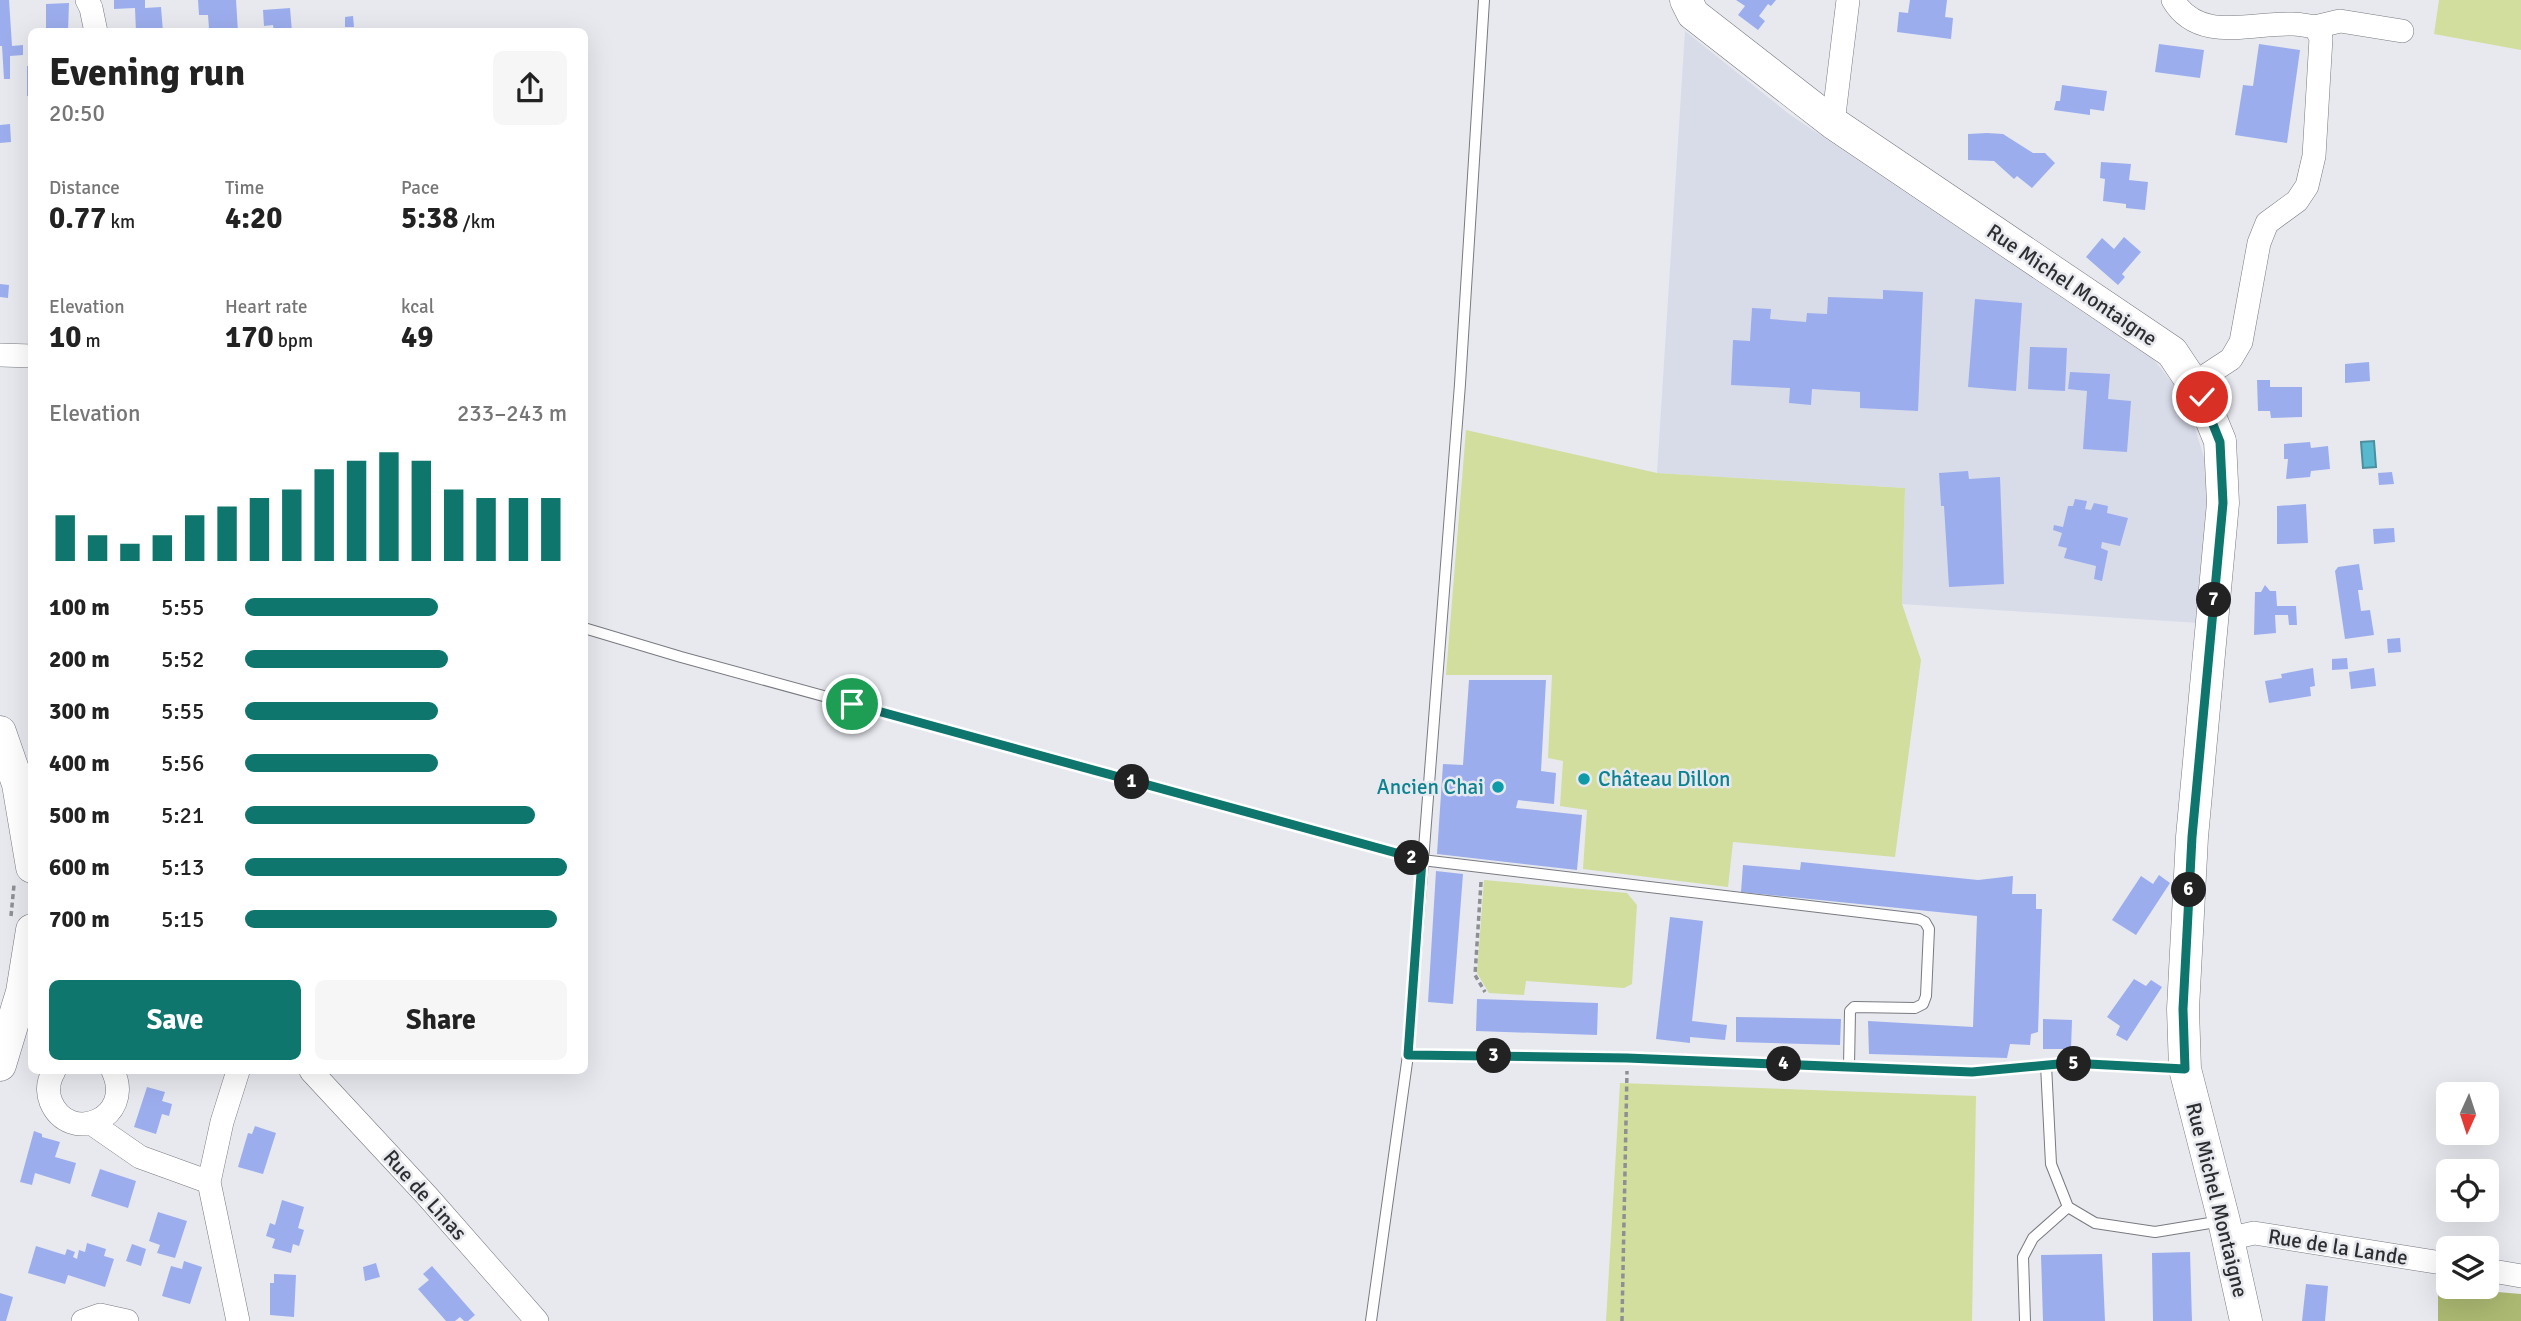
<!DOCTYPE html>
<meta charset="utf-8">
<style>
:root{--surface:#fff;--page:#f6f6f6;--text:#222;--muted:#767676;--accent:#0f766e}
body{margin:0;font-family:Signika,sans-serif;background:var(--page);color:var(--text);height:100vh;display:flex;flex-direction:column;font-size:26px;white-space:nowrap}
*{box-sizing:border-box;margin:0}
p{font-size:23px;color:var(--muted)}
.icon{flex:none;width:38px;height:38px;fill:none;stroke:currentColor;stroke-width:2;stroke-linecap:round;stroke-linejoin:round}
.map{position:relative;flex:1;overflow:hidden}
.sheet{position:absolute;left:28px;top:28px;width:560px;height:1046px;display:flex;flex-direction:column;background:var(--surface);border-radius:10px;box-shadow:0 7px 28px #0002}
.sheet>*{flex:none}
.needle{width:46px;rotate:183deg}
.buttons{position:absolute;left:2436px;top:1082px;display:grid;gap:14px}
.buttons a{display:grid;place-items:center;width:63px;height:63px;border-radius:10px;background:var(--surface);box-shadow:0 7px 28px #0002;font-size:35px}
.pin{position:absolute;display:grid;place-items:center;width:60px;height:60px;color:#fff;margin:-30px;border:4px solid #fff;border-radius:50%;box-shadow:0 2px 7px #0007}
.km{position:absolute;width:35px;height:35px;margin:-18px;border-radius:50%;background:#222;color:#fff;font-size:19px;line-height:35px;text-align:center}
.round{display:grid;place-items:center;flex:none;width:74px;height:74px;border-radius:10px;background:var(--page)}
.overview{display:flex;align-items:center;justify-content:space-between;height:119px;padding:0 21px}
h1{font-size:38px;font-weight:700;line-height:52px}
.stats{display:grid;grid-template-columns:repeat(3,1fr);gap:10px;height:119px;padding:7px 21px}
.stats div{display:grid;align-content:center}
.stats b{font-size:30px;font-weight:700}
.stats small{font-size:19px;font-weight:400}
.stats p{font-size:19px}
.chart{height:196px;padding:14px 21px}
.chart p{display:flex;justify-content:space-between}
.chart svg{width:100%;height:126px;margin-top:7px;stroke:var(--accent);stroke-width:6}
.cta{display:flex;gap:14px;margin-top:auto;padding:14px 21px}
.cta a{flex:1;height:80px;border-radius:10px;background:var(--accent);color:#fff;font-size:28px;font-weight:700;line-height:80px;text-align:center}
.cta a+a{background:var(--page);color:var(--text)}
ul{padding:0 21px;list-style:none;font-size:23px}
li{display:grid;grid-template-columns:112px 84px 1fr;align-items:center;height:52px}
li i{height:18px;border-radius:9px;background:var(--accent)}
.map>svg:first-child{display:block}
</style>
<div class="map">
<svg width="2521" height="1321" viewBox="0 0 2521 1321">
<rect width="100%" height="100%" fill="#e7e9ef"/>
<path fill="#d8dce9" d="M 1685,31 L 1789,114 L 2154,360 L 2176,387 L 2194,425 L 2206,464 L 2209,482 L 2199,623 L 1902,604 L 1905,488 L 1657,473 Z"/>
<path fill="#d1de9d" d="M 2439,0 L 2521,0 L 2521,50 L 2434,34 Z
M 1466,430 L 1657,473 L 1905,488 L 1902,604 L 1921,660 L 1895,857 L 1733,842 L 1728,887 L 1583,869 L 1587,810 L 1560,806 L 1563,761 L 1548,758 L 1552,675 L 1446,675 Z
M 1484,880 L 1627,893 L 1637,905 L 1632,984 L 1624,988 L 1526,981 L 1524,995 L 1489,993 L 1477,973 Z
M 1620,1083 L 1976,1096 L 1972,1321 L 1606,1321 Z"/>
<path fill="#abb972" d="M 2438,1287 L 2521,1294 L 2521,1321 L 2438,1321 Z"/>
<path fill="#58b8cd" stroke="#4b8f9e" stroke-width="2" d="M 2374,441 L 2376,467 L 2363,468 L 2361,442 Z"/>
<path fill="#9caded" d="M 0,0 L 9,0 L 12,46 L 23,45 L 23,55 L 10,56 L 10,79 L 4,79 L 2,46 L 0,46 Z
M 114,0 L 145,0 L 145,8 L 161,7 L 163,32 L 136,32 L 135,8 L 114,9 Z
M 198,0 L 236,0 L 238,32 L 202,32 L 202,29 L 209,29 L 208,15 L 199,15 Z
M 1736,0 L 1776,0 L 1771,6 L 1768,4 L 1759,16 L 1765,21 L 1758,30 L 1738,15 L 1745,6 Z
M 1910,0 L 1947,0 L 1945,17 L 1953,18 L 1951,39 L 1897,32 L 1899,12 L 1908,13 Z
M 69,3 L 68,32 L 42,32 L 42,29 L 46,29 L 46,4 Z
M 290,8 L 292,32 L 274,32 L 273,25 L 264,26 L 263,10 Z
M 353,16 L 354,27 L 345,27 L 345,17 Z
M 2159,44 L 2204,50 L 2200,78 L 2155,72 Z
M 2259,44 L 2300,50 L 2287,143 L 2235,135 L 2243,85 L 2253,86 Z
M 27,66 L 32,66 L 32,97 L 27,96 Z
M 2062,85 L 2107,91 L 2104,111 L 2090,109 L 2090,115 L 2054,110 L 2056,101 L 2060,101 Z
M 10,124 L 11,142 L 0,143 L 0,125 Z
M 1987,133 L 2003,134 L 2033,153 L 2045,153 L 2055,163 L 2032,188 L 2017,176 L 2014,179 L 1994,161 L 1968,160 L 1968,134 Z
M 2101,162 L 2131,164 L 2129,180 L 2148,182 L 2145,210 L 2126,208 L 2126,204 L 2103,201 L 2105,179 L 2100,178 Z
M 2124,237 L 2141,252 L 2122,274 L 2125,277 L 2118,285 L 2086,257 L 2102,238 L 2114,249 Z
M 0,284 L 9,285 L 8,298 L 0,297 Z
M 1883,290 L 1923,292 L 1918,411 L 1860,408 L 1860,392 L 1812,389 L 1811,405 L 1789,403 L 1790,388 L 1731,385 L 1733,340 L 1750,341 L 1752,308 L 1771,309 L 1770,319 L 1806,322 L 1807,313 L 1827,314 L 1828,297 L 1883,299 Z
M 1975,299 L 2022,303 L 2016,391 L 1968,387 Z
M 2030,347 L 2067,348 L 2065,391 L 2028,389 Z
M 2369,362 L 2370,381 L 2345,383 L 2345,364 Z
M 2070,372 L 2110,374 L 2108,399 L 2131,401 L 2127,452 L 2083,449 L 2087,391 L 2068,389 Z
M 2257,380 L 2270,380 L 2270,387 L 2302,387 L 2302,417 L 2271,418 L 2270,411 L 2258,411 Z
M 2310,442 L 2311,448 L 2328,446 L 2330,469 L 2311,471 L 2310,477 L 2286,479 L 2288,459 L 2284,459 L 2284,444 Z
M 1968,471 L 1969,479 L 2000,477 L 2004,584 L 1949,587 L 1944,506 L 1941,506 L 1939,473 Z
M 2392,472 L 2394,484 L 2379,485 L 2378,473 Z
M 2075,499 L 2087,501 L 2085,509 L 2091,510 L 2094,503 L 2108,506 L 2107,513 L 2128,518 L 2120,546 L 2102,542 L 2101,548 L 2108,551 L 2102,581 L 2094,579 L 2096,566 L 2064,558 L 2067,548 L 2058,546 L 2062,533 L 2053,530 L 2054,525 L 2063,527 L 2068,506 L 2073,506 Z
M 2306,504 L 2308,543 L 2277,544 L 2277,506 Z
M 2394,528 L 2395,542 L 2374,544 L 2373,529 Z
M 2359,564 L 2363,590 L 2358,590 L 2361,611 L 2370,610 L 2374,635 L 2345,639 L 2335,571 L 2338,567 Z
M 2265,585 L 2270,591 L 2276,591 L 2277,606 L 2296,606 L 2297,625 L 2289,625 L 2288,615 L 2275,615 L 2276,633 L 2254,635 L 2255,592 L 2261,592 Z
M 2400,638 L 2401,652 L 2388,653 L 2387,639 Z
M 2347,658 L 2348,669 L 2332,670 L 2332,659 Z
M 2313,668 L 2315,686 L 2310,687 L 2311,696 L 2269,703 L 2265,681 L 2282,678 L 2281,674 Z
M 2374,668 L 2376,686 L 2351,689 L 2349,672 Z
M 1469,680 L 1546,680 L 1541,771 L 1556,773 L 1554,804 L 1518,800 L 1516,808 L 1582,815 L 1577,870 L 1437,854 L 1443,764 L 1463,765 Z
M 1801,862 L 1978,880 L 2013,876 L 2012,894 L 2036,894 L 2036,909 L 2042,909 L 2038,1032 L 2031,1034 L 2030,1045 L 2010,1044 L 2007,1058 L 1869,1054 L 1868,1021 L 1973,1027 L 1977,916 L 1741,892 L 1743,865 L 1800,870 Z
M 1436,871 L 1463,874 L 1453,1004 L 1428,1002 Z
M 2159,875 L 2170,883 L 2136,935 L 2112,920 L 2141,876 L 2153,884 Z
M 1670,917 L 1703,921 L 1692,1021 L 1727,1025 L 1725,1040 L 1690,1037 L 1690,1043 L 1656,1039 Z
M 2134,979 L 2146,986 L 2151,980 L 2162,987 L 2127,1041 L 2116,1035 L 2120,1026 L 2107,1017 Z
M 1477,999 L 1598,1003 L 1597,1035 L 1476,1031 Z
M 1736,1017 L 1841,1019 L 1840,1045 L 1736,1042 Z
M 2043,1019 L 2072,1020 L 2071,1049 L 2043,1049 Z
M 147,1087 L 165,1092 L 162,1101 L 172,1104 L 169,1116 L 162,1114 L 156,1134 L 134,1127 Z
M 255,1126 L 276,1133 L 263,1174 L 238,1167 L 248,1133 L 252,1134 Z
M 34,1131 L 42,1134 L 42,1137 L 60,1142 L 55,1157 L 76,1163 L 70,1184 L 35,1173 L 32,1185 L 20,1182 Z
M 100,1169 L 136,1181 L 128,1208 L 91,1196 Z
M 282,1200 L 304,1207 L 298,1228 L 304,1230 L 299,1246 L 293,1244 L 291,1253 L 272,1248 L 275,1239 L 266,1236 L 270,1223 L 275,1225 Z
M 158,1212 L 187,1221 L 175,1258 L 157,1253 L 160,1245 L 149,1241 Z
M 87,1243 L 106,1249 L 104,1256 L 114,1259 L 105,1287 L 68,1275 L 65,1284 L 28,1273 L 36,1246 L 65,1255 L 67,1249 L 75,1252 L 73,1257 L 77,1259 L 79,1250 L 85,1252 Z
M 132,1244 L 146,1249 L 141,1266 L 126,1261 Z
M 2190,1252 L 2192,1321 L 2153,1321 L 2152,1253 Z
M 2102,1254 L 2105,1321 L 2043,1321 L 2041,1255 Z
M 184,1261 L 202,1267 L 190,1304 L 162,1296 L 171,1266 L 182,1269 Z
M 376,1263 L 380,1277 L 365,1281 L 363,1267 Z
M 432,1266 L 475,1315 L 468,1321 L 464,1321 L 460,1317 L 455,1321 L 446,1321 L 418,1289 L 429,1280 L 423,1274 Z
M 274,1274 L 296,1275 L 294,1317 L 270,1315 L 270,1283 L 274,1283 Z
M 2306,1284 L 2328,1286 L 2325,1321 L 2302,1321 Z
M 0,1293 L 13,1297 L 6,1321 L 0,1321 Z"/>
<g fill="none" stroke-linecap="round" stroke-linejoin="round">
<defs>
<path id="lane" d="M 1484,0 L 1460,384 L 1408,1055 L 1627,1058 L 1972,1072 L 2069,1063 L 2181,1068
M 584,628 L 681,657 L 1422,860 L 1919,919 L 1925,922 L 1929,929 L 1926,996 L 1923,1004 L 1915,1008 L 1854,1007 L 1850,1011 L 1849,1066
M 2046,1065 L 2051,1164 L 2068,1207 L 2095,1223 L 2155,1232 L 2222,1221
M 1371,1321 L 1408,1055
M 2025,1321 L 2023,1257 L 2033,1238 L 2068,1207"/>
<path id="street" d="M 87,0 L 91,8 L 96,32
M 2173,0 C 2199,44 2253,22 2293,24 C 2301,24 2308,26 2315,27 L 2321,38 L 2314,156 L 2307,186 L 2297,201 L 2267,223 L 2259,243 L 2241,342 L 2231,359 L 2193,384
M 2315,27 L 2340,21 L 2402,31
M 1833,123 L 1848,0
M 0,355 L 32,356
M 54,1071 C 48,1081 47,1092 51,1102 C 69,1145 135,1119 113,1071
M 311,1071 L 428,1197 L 537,1321
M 91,1123 L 140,1157 L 209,1182
M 2228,1239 L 2254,1233 L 2448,1264
M 2487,1270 L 2521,1276
M 83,1321 L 100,1315 L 127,1321
M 238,1321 L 209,1182 L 222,1122 L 238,1071"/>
<path id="secondary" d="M 1686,0 L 1693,14 L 1833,123 L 2172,352 L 2202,397 L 2220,441 L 2223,503 L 2192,837 L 2183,1009 L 2185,1069 L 2224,1221 L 2246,1321
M 0,732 L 18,784 L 32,867
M 0,1065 L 22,992 L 32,930"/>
</defs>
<use href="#lane" stroke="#787a80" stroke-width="12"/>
<use href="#street" stroke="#787a80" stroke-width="24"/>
<use href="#secondary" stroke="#787a80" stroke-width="33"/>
<path stroke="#8d8f93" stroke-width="3.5" stroke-dasharray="5 3.5" stroke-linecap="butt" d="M 1481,882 L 1475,975 L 1485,992
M 11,916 L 14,885
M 1622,1321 L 1627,1071"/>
<use href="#lane" stroke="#fff" stroke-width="10"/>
<use href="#street" stroke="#fff" stroke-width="23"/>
<use href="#secondary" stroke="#fff" stroke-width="32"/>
</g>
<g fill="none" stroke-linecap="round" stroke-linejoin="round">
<defs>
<path id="route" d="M 852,704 L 1422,860 L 1408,1055 L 1627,1058 L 1972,1072 L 2069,1063 L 2185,1069 L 2183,1009 L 2192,837 L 2223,503 L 2220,442 L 2202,397"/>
</defs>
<use href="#route" stroke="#fff" stroke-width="14"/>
<use href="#route" stroke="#0f766e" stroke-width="9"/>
</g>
<g fill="#0f9aa8" stroke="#e7e9ef" stroke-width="2.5">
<circle cx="1584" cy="779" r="7"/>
<circle cx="1498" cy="787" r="7"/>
</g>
<g text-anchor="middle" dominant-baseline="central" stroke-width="5" stroke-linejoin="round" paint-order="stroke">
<g font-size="21" fill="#2d2e30" stroke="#e7e9ef">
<text transform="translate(2072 285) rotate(34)">Rue Michel Montaigne</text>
<text transform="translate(425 1195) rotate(48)">Rue de Linas</text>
<text transform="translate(2217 1200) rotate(76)">Rue Michel Montaigne</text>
<text transform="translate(2338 1247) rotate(9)">Rue de la Lande</text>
</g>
<g font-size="21" fill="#0d838f" stroke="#e7e9ef" text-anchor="start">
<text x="1598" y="779">Château Dillon</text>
<text x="1484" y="787" text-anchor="end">Ancien Chai</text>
</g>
</g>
</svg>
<div class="buttons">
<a><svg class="needle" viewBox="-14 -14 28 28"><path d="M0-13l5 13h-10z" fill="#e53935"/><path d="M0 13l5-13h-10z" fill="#767676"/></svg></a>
<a><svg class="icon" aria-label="locate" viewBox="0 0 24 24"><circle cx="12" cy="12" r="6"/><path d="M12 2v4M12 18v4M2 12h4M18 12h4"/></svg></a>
<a><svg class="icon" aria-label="layers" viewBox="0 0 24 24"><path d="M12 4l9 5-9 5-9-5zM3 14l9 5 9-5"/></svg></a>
</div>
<div class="pin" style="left:852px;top:704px;background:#1e9e55"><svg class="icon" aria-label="arrive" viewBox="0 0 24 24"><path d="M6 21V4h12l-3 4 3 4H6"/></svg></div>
<div class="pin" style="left:2202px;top:397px;background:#d93025"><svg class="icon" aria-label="check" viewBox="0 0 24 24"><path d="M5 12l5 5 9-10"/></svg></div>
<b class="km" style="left:1132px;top:782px">1</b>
<b class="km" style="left:1412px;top:858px">2</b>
<b class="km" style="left:1494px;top:1056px">3</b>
<b class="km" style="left:1784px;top:1064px">4</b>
<b class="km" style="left:2074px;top:1064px">5</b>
<b class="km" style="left:2189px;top:890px">6</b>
<b class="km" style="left:2214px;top:600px">7</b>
<section class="sheet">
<div class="overview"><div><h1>Evening run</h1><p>20:50</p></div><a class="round"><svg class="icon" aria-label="share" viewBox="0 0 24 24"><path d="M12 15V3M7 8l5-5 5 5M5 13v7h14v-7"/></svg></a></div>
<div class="stats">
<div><p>Distance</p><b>0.77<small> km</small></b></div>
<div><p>Time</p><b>4:20</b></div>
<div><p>Pace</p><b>5:38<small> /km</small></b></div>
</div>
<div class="stats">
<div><p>Elevation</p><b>10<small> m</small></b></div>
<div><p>Heart rate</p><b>170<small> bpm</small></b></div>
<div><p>kcal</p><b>49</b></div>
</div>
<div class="chart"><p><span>Elevation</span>233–243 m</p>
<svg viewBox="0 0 160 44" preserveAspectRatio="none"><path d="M5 44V28M15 44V35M25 44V38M35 44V35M45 44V28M55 44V25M65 44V22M75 44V19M85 44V12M95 44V9M105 44V6M115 44V9M125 44V19M135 44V22M145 44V22M155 44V22"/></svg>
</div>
<ul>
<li><b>100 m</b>5:55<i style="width:60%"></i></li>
<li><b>200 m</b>5:52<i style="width:63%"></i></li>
<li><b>300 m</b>5:55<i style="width:60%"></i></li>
<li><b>400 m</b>5:56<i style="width:60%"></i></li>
<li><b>500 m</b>5:21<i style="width:90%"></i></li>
<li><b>600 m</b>5:13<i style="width:100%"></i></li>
<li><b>700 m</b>5:15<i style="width:97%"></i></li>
</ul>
<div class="cta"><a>Save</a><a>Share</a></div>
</section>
</div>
